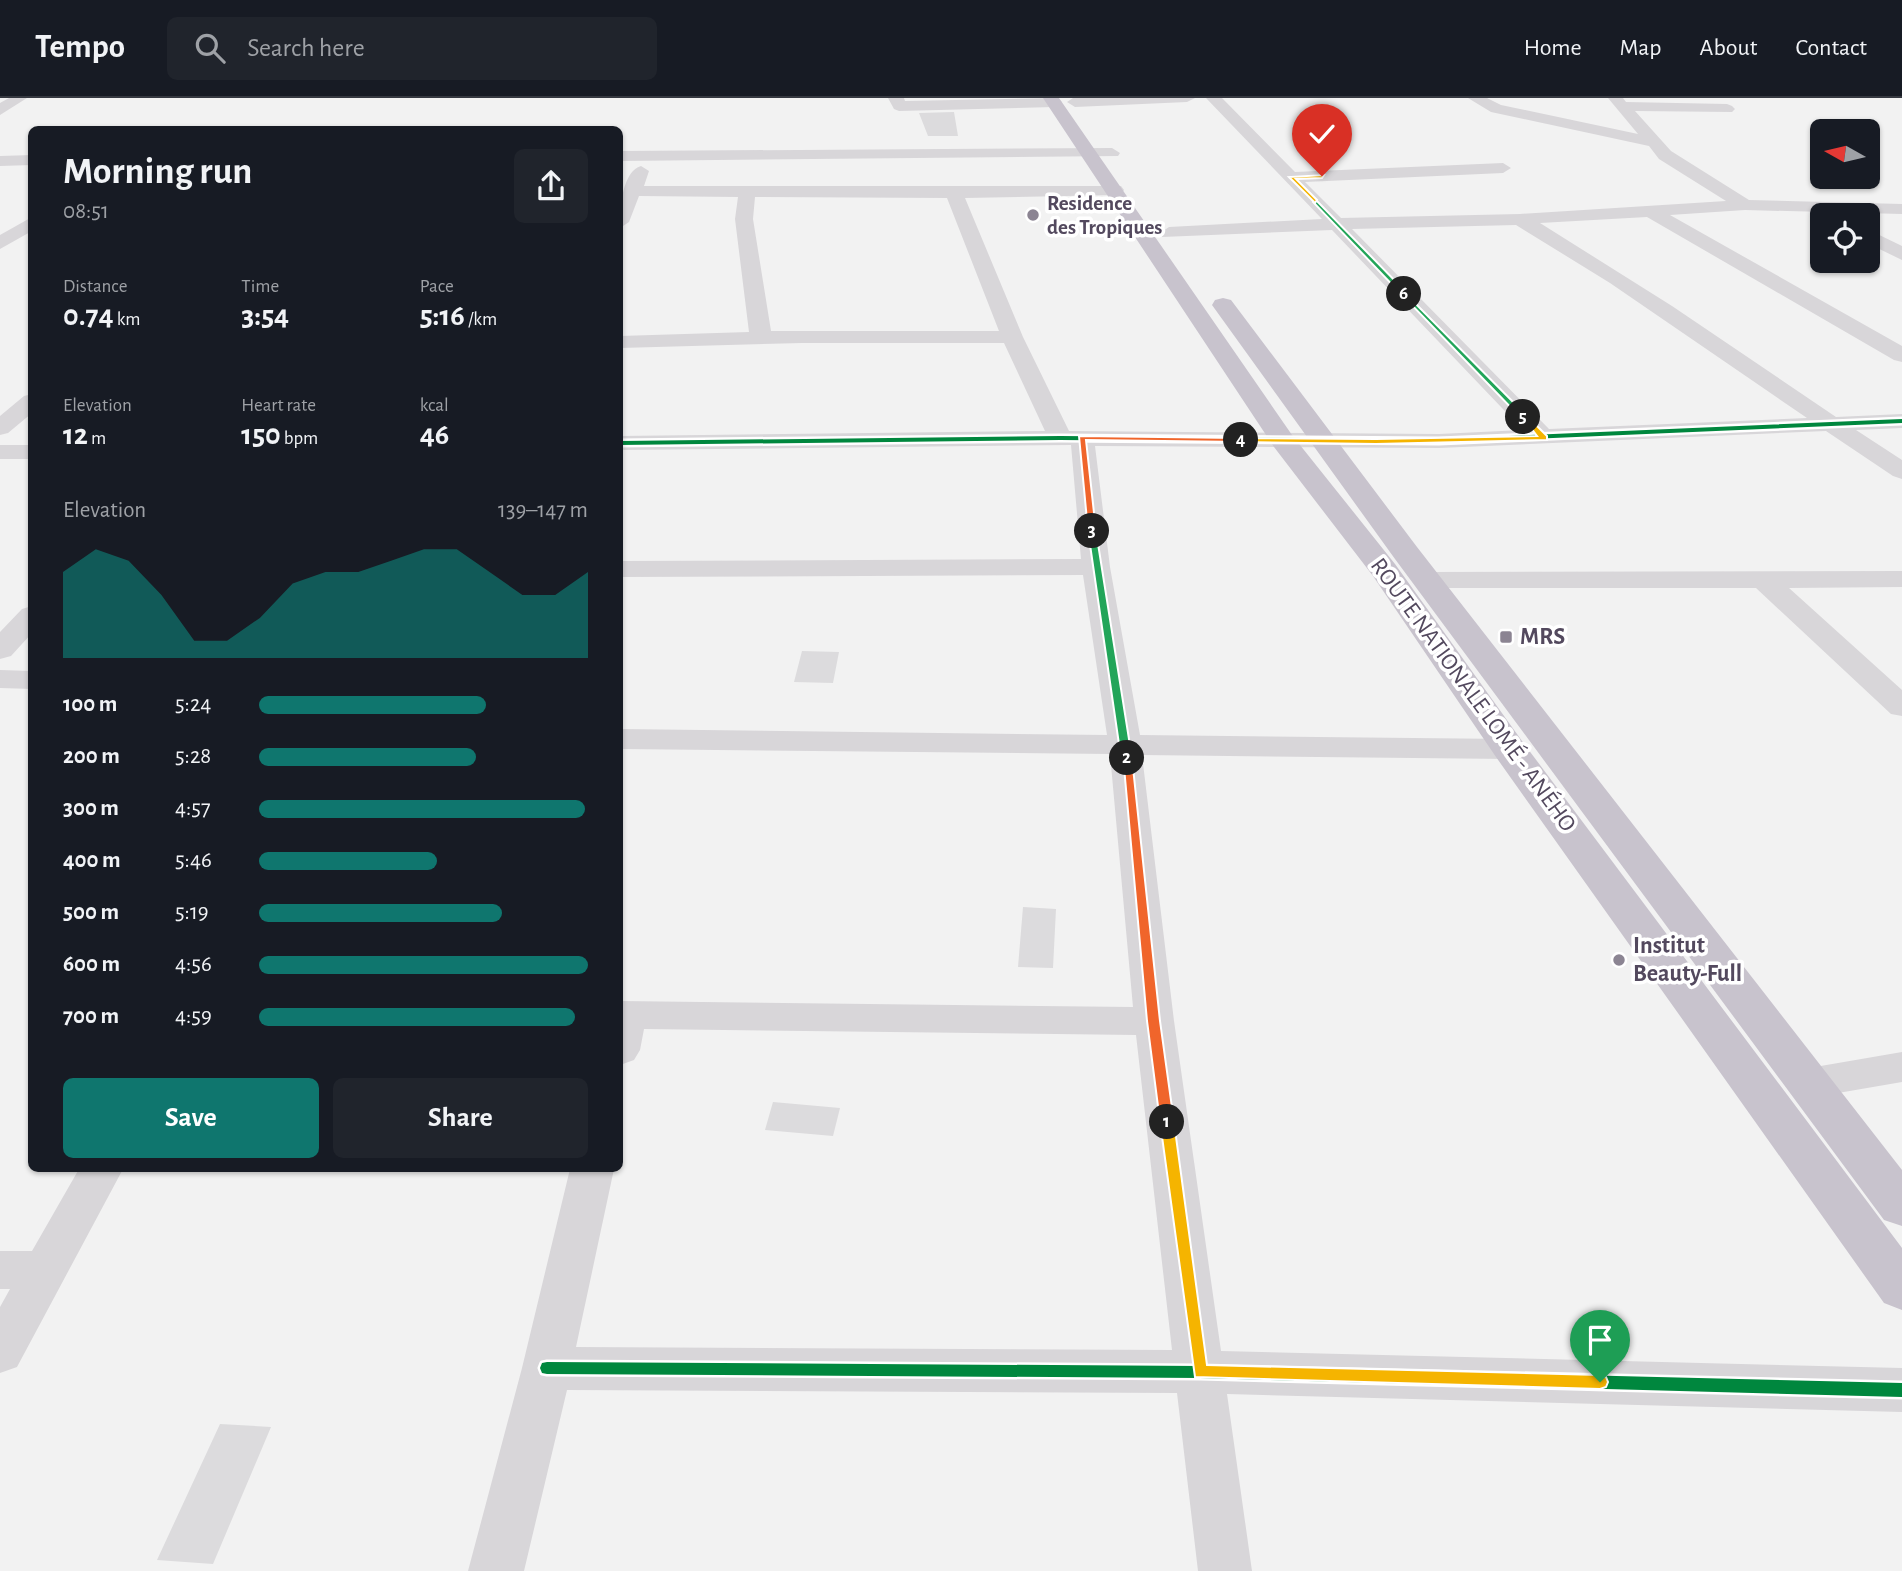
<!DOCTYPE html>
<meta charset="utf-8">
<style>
:root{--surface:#171b24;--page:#20242c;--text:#f1f3f6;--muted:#9ea1a6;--line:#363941;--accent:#0f766e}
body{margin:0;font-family:"Alegreya Sans",sans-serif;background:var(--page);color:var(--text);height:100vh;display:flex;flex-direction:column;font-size:26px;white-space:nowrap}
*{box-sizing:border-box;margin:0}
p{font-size:23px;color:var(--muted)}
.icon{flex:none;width:38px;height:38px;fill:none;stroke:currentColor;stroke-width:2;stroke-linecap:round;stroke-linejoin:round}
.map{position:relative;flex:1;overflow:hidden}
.panel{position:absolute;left:28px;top:28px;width:595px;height:1046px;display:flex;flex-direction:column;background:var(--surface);border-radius:10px;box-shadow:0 2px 5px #0004}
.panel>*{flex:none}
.needle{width:46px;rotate:278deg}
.tools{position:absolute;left:1810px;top:21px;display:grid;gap:14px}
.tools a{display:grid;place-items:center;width:70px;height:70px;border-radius:10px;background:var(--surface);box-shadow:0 2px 5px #0004;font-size:35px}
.pin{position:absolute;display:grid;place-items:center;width:60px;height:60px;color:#fff;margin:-72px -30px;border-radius:50% 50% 50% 0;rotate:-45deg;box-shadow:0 0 7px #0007}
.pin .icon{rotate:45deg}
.km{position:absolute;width:35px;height:35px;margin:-18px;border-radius:50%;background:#222;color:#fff;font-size:19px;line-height:35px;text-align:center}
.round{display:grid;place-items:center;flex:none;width:74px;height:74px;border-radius:10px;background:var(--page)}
.summary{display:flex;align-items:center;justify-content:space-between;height:119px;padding:0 35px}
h1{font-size:38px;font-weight:700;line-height:52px}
.figures{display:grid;grid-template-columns:repeat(3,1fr);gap:10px;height:119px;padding:7px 35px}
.figures div{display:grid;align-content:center}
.figures b{font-size:30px;font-weight:700}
.figures small{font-size:19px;font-weight:400}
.figures p{font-size:19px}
.chart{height:196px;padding:14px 35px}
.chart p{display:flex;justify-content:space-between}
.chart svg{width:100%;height:126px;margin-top:7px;fill:var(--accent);opacity:.7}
.cta{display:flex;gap:14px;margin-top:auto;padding:14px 35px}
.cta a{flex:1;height:80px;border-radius:10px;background:var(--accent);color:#fff;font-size:28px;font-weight:700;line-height:80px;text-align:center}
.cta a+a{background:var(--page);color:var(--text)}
ul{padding:0 35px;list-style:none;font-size:23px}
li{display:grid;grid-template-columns:112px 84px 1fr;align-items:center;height:52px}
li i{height:18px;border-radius:9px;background:var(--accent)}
header{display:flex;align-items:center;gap:42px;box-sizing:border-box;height:98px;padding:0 35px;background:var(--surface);border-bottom:2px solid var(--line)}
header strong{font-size:33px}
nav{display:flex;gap:38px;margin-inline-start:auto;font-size:24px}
.search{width:490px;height:63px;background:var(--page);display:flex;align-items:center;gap:18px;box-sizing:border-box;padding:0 24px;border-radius:10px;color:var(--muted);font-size:26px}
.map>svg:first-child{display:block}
</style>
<header>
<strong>Tempo</strong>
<div class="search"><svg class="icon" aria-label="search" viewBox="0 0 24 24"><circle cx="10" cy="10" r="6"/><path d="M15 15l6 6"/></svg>Search here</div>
<nav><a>Home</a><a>Map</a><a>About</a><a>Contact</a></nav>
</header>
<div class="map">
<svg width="1902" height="1473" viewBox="0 0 1902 1473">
<rect width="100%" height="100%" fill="#f2f2f2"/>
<path fill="#dcdbdd" d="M 919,15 L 954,14 L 958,38 L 928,38 Z
M 802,553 L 839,554 L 833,585 L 794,584 Z
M 1023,809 L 1056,811 L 1053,870 L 1018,869 Z
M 773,1004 L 840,1010 L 833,1038 L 765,1032 Z
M 220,1326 L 271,1329 L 213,1466 L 157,1462 Z"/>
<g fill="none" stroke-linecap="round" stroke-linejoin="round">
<path fill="#d8d6d9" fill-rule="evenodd" d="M 9,0 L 27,0 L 0,17 L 0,5 Z
M 888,0 L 904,0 L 905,3 L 1056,0 L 1062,4 L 1054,9 L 899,13 L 894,11 Z
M 1073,0 L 1195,0 L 1187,4 L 1075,9 L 1067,4 Z
M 1206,0 L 1222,0 L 1295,74 L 1503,65 L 1511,70 L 1503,75 L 1305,84 L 1341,120 L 1520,116 L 1726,103 L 1659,61 L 1649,48 L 1491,14 L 1468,0 L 1487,0 L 1501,7 L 1638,36 L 1608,0 L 1623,0 L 1626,4 L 1727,6 L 1732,8 L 1735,11 L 1732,14 L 1635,13 L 1671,53 L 1749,102 L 1902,106 L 1902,116 L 1745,112 L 1670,117 L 1902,248 L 1902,264 L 1894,262 L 1647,119 L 1540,125 L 1672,208 L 1836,319 L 1902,316 L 1902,330 L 1856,332 L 1902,362 L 1902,381 L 1893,378 L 1826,333 L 1439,350 L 1095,348 L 1110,469 L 1140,637 L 1509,641 L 1521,644 L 1525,651 L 1521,658 L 1509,661 L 1142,657 L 1174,923 L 1221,1253 L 1902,1270 L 1902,1314 L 1227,1296 L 1252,1473 L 1198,1473 L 1177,1295 L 567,1292 L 524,1473 L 468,1473 L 522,1270 L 570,1071 L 614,1071 L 576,1249 L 1172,1252 L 1136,937 L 644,931 L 640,952 L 634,962 L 620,967 L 620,903 L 1133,909 L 1110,656 L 620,651 L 620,631 L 1107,637 L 1083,477 L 620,479 L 620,463 L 1081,461 L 1071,347 L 620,352 L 620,338 L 1045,333 L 1004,245 L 802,245 L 620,250 L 620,238 L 749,234 L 735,121 L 738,99 L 639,98 L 629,124 L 620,130 C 619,114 622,73 641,68 L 649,73 L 644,88 L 1121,88 L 1124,92 L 1121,96 L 1115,97 L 965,100 L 1023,239 L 1069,333 L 1439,336 L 1523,332 L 1332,132 L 1162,139 L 1160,135 L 1169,129 L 1322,121 ZM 755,99 L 947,100 L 999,233 L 771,233 L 753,121 ZM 1516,127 L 1610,185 L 1807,320 L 1549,331 L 1352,131 Z
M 1112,50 L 1120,55 L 1118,58 L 620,63 L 620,53 Z
M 32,57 L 32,67 L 0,68 L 0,58 Z
M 32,119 L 32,133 L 0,151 L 0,137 Z
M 1867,131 L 1902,148 L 1902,162 L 1867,145 Z
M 32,296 L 32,315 L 8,335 L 0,337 L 0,318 L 24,298 Z
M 0,347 L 32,347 L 32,361 L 0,361 Z
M 1902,473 L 1902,489 L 1789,490 L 1902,592 L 1902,618 L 1891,616 L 1756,490 L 1429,490 L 1419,488 L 1415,482 L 1419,476 L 1429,474 Z
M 32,508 L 32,535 L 11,558 L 0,561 L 0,534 L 22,511 Z
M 0,572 L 32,573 L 32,591 L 0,590 Z
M 1902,954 L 1902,984 L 1809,1000 L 1794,996 L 1788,985 L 1794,974 L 1809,970 Z
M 79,1071 L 123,1071 L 17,1269 L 0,1275 L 0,1209 L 10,1191 L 0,1191 L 0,1153 L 32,1153 Z"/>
<path fill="#c8c3cd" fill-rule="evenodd" d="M 1043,0 L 1059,0 L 1292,337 L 1395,466 L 1522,643 L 1902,1150 L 1902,1212 L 1884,1205 L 1496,659 L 1373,478 L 1274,349 Z
M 1223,200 L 1231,202 L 1417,449 L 1902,1072 L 1902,1128 L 1884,1122 L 1395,461 L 1212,207 L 1215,202 Z"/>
<defs>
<path id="cycleway" d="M 1902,321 L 1902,325 L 1439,345 L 1060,342 L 620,347 L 620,343 L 1060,338 L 1439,341 Z
M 547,1264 L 1200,1268 L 1902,1285 L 1902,1299 L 1200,1280 L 547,1276 L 542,1275 L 540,1270 L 542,1265 Z"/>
</defs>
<use href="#cycleway" stroke="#fff" stroke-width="5"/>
<use href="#cycleway" fill="#00873e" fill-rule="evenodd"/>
</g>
<path fill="#f5b400" stroke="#fff" stroke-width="2" d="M 1167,1019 L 1174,1024 L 1207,1267 L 1600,1277 L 1606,1279 L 1608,1284 L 1606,1289 L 1600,1291 L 1195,1279 L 1160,1024 Z"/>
<path fill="#f0652b" stroke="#fff" stroke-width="2" d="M 1123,658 L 1132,660 L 1160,923 L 1174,1024 L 1167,1029 L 1160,1024 L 1147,923 Z"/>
<path fill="#22a559" stroke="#fff" stroke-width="2" d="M 1092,430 L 1096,433 L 1132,660 L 1127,663 L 1121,660 L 1088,433 Z"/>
<path fill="#f0652b" stroke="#fff" stroke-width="2" d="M 1079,338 L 1241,340 L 1245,342 L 1241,344 L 1086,342 L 1096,433 L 1092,435 L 1088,433 Z"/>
<path fill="#f5b400" stroke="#fff" stroke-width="2" d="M 1521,317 L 1526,317 L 1547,338 L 1547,342 L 1376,346 L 1241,344 L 1237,342 L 1241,340 L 1376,341 L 1537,338 Z"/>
<path fill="#22a559" stroke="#fff" stroke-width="2" d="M 1404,194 L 1526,317 L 1526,320 L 1521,320 L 1402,197 Z"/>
<path fill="#22a559" stroke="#fff" stroke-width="2" d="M 1315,101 L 1406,194 L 1406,197 L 1402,197 L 1313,104 Z"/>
<path fill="#f5b400" stroke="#fff" stroke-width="2" d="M 1324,77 L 1322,80 L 1296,81 L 1317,102 L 1315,105 L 1289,79 Z"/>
<g fill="#8b8492" stroke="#fff" stroke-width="2.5">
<circle cx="1033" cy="117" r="7"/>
<rect x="1499" y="532" width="14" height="14" rx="3.5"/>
<circle cx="1619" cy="862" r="7"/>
</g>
<g text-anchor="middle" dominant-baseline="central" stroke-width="7" stroke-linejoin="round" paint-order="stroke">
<g font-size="21" font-weight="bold" fill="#53495e" stroke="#fff" text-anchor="start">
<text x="1047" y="105">Residence<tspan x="1047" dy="24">des Tropiques</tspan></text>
</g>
<g font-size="24" font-weight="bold" fill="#53495e" stroke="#fff" text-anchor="start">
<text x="1520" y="539">MRS</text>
<text x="1633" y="848">Institut<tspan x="1633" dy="28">Beauty-Full</tspan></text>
</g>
<g font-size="24" fill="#53495e" stroke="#fff">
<text transform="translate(1473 597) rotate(54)">ROUTE NATIONALE LOMÉ - ANÉHO</text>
</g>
</g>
</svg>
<div class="tools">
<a><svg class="needle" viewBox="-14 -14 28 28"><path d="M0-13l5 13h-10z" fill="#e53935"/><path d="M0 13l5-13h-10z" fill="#9ea1a6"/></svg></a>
<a><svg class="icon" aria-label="locate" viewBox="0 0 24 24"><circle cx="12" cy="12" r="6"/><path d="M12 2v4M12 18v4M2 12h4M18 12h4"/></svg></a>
</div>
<div class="pin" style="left:1600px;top:1284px;background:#1e9e55"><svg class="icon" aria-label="arrive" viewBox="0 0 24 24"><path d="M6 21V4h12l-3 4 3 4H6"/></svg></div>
<div class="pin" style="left:1322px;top:78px;background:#d93025"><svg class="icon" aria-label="check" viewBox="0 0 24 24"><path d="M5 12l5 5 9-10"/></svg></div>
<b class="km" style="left:1167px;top:1024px">1</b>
<b class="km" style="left:1127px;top:660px">2</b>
<b class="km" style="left:1092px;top:433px">3</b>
<b class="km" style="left:1241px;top:342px">4</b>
<b class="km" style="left:1523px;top:319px">5</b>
<b class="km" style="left:1404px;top:196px">6</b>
<section class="panel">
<div class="summary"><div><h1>Morning run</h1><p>08:51</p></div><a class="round"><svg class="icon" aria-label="share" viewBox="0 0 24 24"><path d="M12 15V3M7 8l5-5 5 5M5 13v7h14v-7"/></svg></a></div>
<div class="figures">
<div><p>Distance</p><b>0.74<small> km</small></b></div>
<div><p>Time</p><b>3:54</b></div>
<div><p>Pace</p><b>5:16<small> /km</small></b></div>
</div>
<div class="figures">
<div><p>Elevation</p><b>12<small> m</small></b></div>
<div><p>Heart rate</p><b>150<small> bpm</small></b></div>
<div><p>kcal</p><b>46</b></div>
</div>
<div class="chart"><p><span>Elevation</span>139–147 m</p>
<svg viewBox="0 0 160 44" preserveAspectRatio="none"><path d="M0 44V14L10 6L20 10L30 22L40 38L50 38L60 30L70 18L80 14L90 14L100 10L110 6L120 6L130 14L140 22L150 22L160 14V44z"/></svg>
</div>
<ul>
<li><b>100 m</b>5:24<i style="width:69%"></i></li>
<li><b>200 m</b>5:28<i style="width:66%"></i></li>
<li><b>300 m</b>4:57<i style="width:99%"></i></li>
<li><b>400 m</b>5:46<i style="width:54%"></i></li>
<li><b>500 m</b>5:19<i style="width:74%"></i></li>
<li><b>600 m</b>4:56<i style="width:100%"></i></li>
<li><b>700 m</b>4:59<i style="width:96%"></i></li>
</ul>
<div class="cta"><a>Save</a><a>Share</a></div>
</section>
</div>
